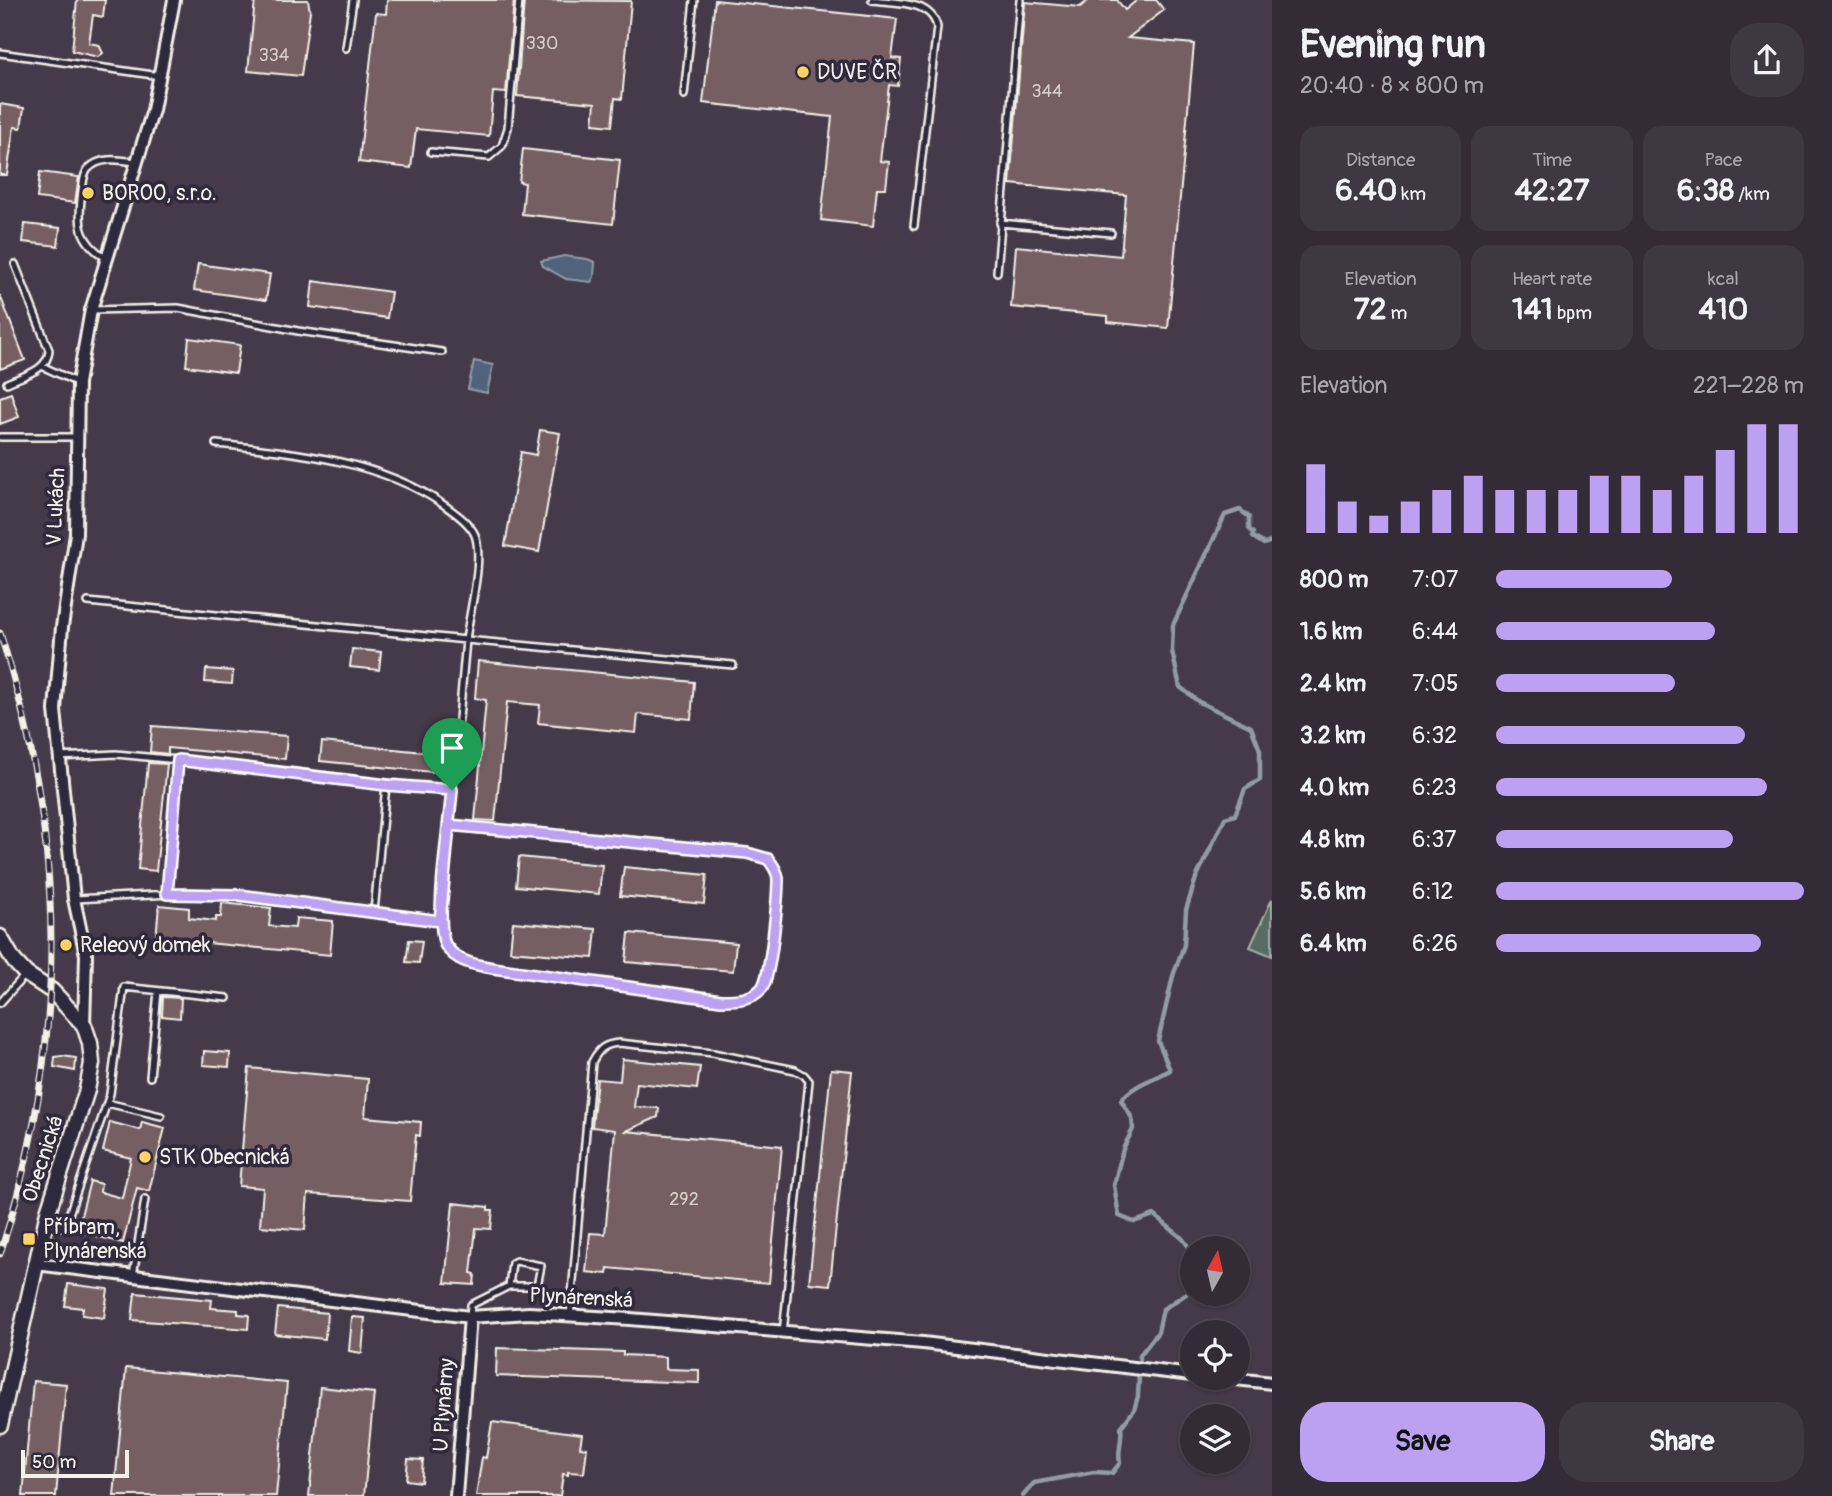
<!DOCTYPE html>
<meta charset="utf-8">
<style>
:root{--surface:#332c37;--page:#3e3842;--text:#f1f3f6;--muted:#a9a7ad;--line:#4e4852;--accent:#bca0f2}
body{margin:0;font-family:Pangolin,sans-serif;background:var(--page);color:var(--text);height:100vh;display:flex;flex-direction:column;font-size:26px;white-space:nowrap}
*{box-sizing:border-box;margin:0}
p{font-size:23px;color:var(--muted)}
.icon{flex:none;width:38px;height:38px;fill:none;stroke:currentColor;stroke-width:2;stroke-linecap:round;stroke-linejoin:round}
.map{position:relative;flex:1;overflow:hidden}
.drawer{display:flex;flex-direction:column;background:var(--surface);width:560px}
.drawer>*{flex:none}
.needle{width:46px;rotate:8deg}
.tools{position:absolute;left:1180px;top:1236px;display:grid;gap:14px}
.tools a{display:grid;place-items:center;width:70px;height:70px;border-radius:50%;background:var(--surface);box-shadow:0 2px 5px #0004,0 0 0 2px var(--line);font-size:35px}
.scale{position:absolute;left:21px;bottom:18px;width:108px;box-sizing:border-box;padding-left:7px;border:4px solid #f4f1e8;border-top:0;font-size:19px;line-height:24px;white-space:nowrap;color:#f4f1e8;-webkit-text-stroke:5px #2f2a3d;paint-order:stroke}
.pin{position:absolute;display:grid;place-items:center;width:60px;height:60px;color:#fff;margin:-72px -30px;border-radius:50% 50% 50% 0;rotate:-45deg;box-shadow:0 0 7px #0007}
.pin .icon{rotate:45deg}
.round{display:grid;place-items:center;flex:none;width:74px;height:74px;border-radius:28px;background:var(--page)}
.head{display:flex;align-items:center;justify-content:space-between;height:119px;padding:0 28px}
h1{font-size:38px;font-weight:800;line-height:52px}
.figures{display:grid;grid-template-columns:repeat(3,1fr);gap:10px;height:119px;padding:7px 28px}
.figures div{display:grid;align-content:center;border-radius:18px;background:var(--page);text-align:center}
.figures b{font-size:30px;font-weight:800}
.figures small{font-size:19px;font-weight:400}
.figures p{font-size:19px}
.chart{height:196px;padding:14px 28px}
.chart p{display:flex;justify-content:space-between}
.chart svg{width:100%;height:126px;margin-top:7px;stroke:var(--accent);stroke-width:6}
.cta{display:flex;gap:14px;margin-top:auto;padding:14px 28px}
.cta a{flex:1;height:80px;border-radius:28px;background:var(--accent);color:#111;font-size:28px;font-weight:800;line-height:80px;text-align:center}
.cta a+a{background:var(--page);color:var(--text)}
ul{padding:0 28px;list-style:none;font-size:23px}
li{display:grid;grid-template-columns:112px 84px 1fr;align-items:center;height:52px}
li i{height:18px;border-radius:9px;background:var(--accent)}
main{display:flex;flex:1;min-height:0}
.map>svg:first-child{display:block}
</style>
<main>
<div class="map">
<svg width="1272" height="1496" viewBox="0 0 1272 1496">
<rect width="100%" height="100%" fill="#443a49"/>
<filter id="ink" filterUnits="userSpaceOnUse"><feTurbulence type="fractalNoise" baseFrequency=".0143" numOctaves="2"/><feDisplacementMap in="SourceGraphic" scale="14" xChannelSelector="R" yChannelSelector="G"/><feConvolveMatrix kernelMatrix="1 2 1 2 8 2 1 2 1" color-interpolation-filters="sRGB"/></filter>
<g filter="url(#ink)">
<path fill="#596c65" stroke="#a6aea6" stroke-width="2" d="M 1272,899 L 1272,956 L 1250,947 Z"/>
<path fill="#51637c" stroke="#929ca7" stroke-width="2" d="M 564,256 L 587,259 L 595,262 L 594,277 L 591,282 L 566,279 L 543,266 L 541,261 Z
M 474,361 L 493,365 L 487,393 L 468,389 Z"/>
<g fill="none" stroke-linecap="round" stroke-linejoin="round">
<path stroke="#929ca7" stroke-width="4.5" d="M 1192,1251 L 1182,1238 L 1154,1215 L 1134,1222 L 1119,1216 L 1114,1185 L 1123,1149 L 1133,1129 L 1132,1118 L 1121,1100 C 1134,1084 1153,1080 1170,1070 L 1158,1041 L 1173,976 L 1184,945 L 1186,910 L 1196,878 L 1225,818 L 1235,815 L 1245,789 L 1260,780 L 1260,750 L 1251,727 L 1199,702 L 1180,687 L 1172,651 L 1173,625 L 1225,515 L 1240,510 L 1249,517 L 1249,529 L 1253,533 L 1253,537 L 1264,544 L 1272,541
M 1023,1496 L 1034,1483 L 1094,1472 L 1112,1473 L 1120,1463 C 1117,1450 1123,1441 1121,1427 L 1134,1410 L 1138,1396 L 1140,1355 L 1158,1332 L 1163,1309 L 1192,1290"/>
</g>
<path fill="#755e64" stroke="#f4f1e8" stroke-width="2" d="M 77,0 L 105,0 L 103,17 L 93,15 L 89,43 L 99,45 L 103,53 L 98,57 L 72,51 Z
M 255,0 L 308,0 L 310,11 L 301,76 L 248,71 Z
M 387,0 L 514,0 L 506,93 L 493,92 L 489,136 L 416,129 L 411,168 L 359,162 L 376,13 L 386,14 Z
M 524,0 L 631,1 L 622,99 L 615,98 L 612,126 L 593,124 L 595,103 L 517,96 Z
M 715,0 L 897,19 L 892,58 L 901,59 L 898,86 L 889,85 L 880,161 L 889,162 L 886,188 L 877,188 L 873,226 L 821,220 L 832,117 L 703,103 Z
M 1089,0 L 1117,0 L 1125,10 L 1137,0 L 1156,0 L 1164,10 L 1128,38 L 1194,44 L 1168,328 L 1108,322 L 1108,316 L 1011,307 L 1016,246 L 1121,256 L 1126,195 L 1010,184 L 1025,2 L 1080,7 Z
M 0,104 L 24,108 L 21,128 L 14,127 L 7,175 L 0,175 Z
M 523,149 L 620,160 L 613,224 L 522,214 L 525,183 L 519,182 Z
M 40,172 L 79,177 L 75,203 L 37,198 Z
M 25,224 L 60,228 L 58,246 L 23,242 Z
M 198,264 L 270,274 L 266,300 L 194,290 Z
M 313,281 L 391,292 L 387,318 L 310,307 Z
M 0,295 L 25,360 L 0,369 Z
M 189,338 L 240,345 L 236,373 L 186,366 Z
M 11,393 L 19,417 L 0,424 L 0,397 Z
M 540,430 L 560,433 L 539,552 L 505,546 L 521,452 L 536,455 Z
M 352,649 L 381,652 L 379,670 L 350,667 Z
M 478,661 L 694,682 L 691,719 L 638,714 L 636,733 L 538,723 L 540,705 L 507,702 L 495,821 L 475,820 L 486,700 L 475,698 Z
M 206,669 L 233,671 L 232,684 L 205,682 Z
M 152,726 L 287,736 L 285,759 L 168,748 L 168,754 L 150,752 Z
M 322,742 L 434,753 L 432,772 L 320,761 Z
M 148,763 L 167,764 L 156,871 L 138,869 Z
M 519,857 L 602,865 L 599,894 L 516,886 Z
M 624,867 L 707,875 L 704,904 L 620,896 Z
M 222,903 L 271,908 L 269,926 L 295,928 L 296,918 L 333,921 L 330,955 L 156,938 L 159,905 L 189,908 L 189,918 L 216,921 L 216,917 L 221,917 Z
M 513,922 L 596,929 L 593,958 L 510,951 Z
M 629,933 L 736,943 L 733,971 L 626,962 Z
M 409,940 L 422,941 L 419,963 L 406,962 Z
M 163,997 L 181,998 L 180,1018 L 162,1016 Z
M 204,1051 L 230,1053 L 229,1067 L 203,1065 Z
M 62,1056 L 76,1058 L 75,1071 L 54,1067 L 55,1057 Z
M 622,1059 L 700,1067 L 697,1089 L 637,1083 L 634,1107 L 659,1108 L 658,1117 L 626,1131 L 782,1146 L 769,1283 L 608,1268 L 607,1274 L 586,1272 L 590,1233 L 605,1234 L 615,1130 L 592,1127 L 597,1079 L 620,1081 Z
M 249,1068 L 368,1079 L 365,1117 L 421,1122 L 420,1136 L 416,1135 L 410,1201 L 308,1194 L 305,1230 L 260,1226 L 263,1188 L 239,1186 Z
M 831,1069 L 852,1071 L 830,1285 L 809,1283 Z
M 110,1122 L 140,1130 L 142,1122 L 165,1128 L 149,1191 L 137,1188 L 123,1243 L 77,1231 L 90,1181 L 101,1184 L 100,1192 L 122,1198 L 131,1158 L 103,1151 Z
M 453,1203 L 488,1207 L 488,1210 L 493,1210 L 491,1229 L 476,1228 L 471,1273 L 475,1274 L 474,1285 L 445,1283 Z
M 68,1284 L 108,1289 L 104,1318 L 82,1315 L 83,1308 L 65,1306 Z
M 135,1293 L 212,1300 L 211,1308 L 238,1310 L 238,1314 L 249,1315 L 248,1329 L 132,1320 Z
M 278,1308 L 327,1313 L 325,1339 L 275,1334 Z
M 352,1317 L 365,1318 L 362,1353 L 349,1351 Z
M 497,1348 L 623,1352 L 623,1355 L 666,1357 L 666,1369 L 699,1370 L 699,1383 L 496,1376 Z
M 126,1368 L 287,1383 L 276,1496 L 114,1496 Z
M 33,1381 L 66,1384 L 56,1496 L 23,1496 Z
M 320,1387 L 374,1393 L 364,1496 L 309,1496 Z
M 492,1422 L 582,1434 L 580,1447 L 587,1448 L 584,1473 L 568,1472 L 568,1475 L 563,1474 L 560,1496 L 476,1496 L 482,1457 L 486,1458 Z
M 408,1459 L 423,1460 L 421,1482 L 406,1480 Z"/>
<g fill="none" stroke-linecap="round" stroke-linejoin="round">
<defs>
<path id="service" d="M 872,0 C 895,3 931,0 937,27 L 914,226
M 346,48 L 353,0
M 0,53 L 160,76
M 684,95 L 694,0
M 431,152 L 489,157 L 502,146 L 508,128 L 519,0
M 1000,223 L 1111,233
M 106,258 C 77,240 78,221 82,191 C 83,184 83,175 88,169 C 100,156 120,160 135,162
M 997,272 L 1020,0
M 91,310 L 178,308 L 298,331 L 442,352
M 44,367 L 78,383
M 7,383 C 24,375 48,371 49,350 L 15,264
M 0,437 L 77,437
M 216,444 C 293,452 379,460 444,505 C 455,513 469,522 475,535 C 484,559 469,614 466,640 L 733,665
M 88,602 L 466,640 L 441,921 L 442,937 L 453,954 L 472,964 L 493,968 L 721,1000 C 736,1000 752,1000 762,988 C 771,976 778,896 778,878 C 777,871 773,865 768,859 L 747,853 L 449,825
M 59,757 L 116,754 L 178,760
M 167,894 L 178,760 L 452,791
M 75,899 L 190,893 L 239,896 L 441,921
M 374,912 L 386,785
M 0,1003 L 24,976
M 150,1077 L 158,991
M 107,1103 L 161,1116
M 47,1229 L 65,1226 L 110,1094 L 124,987 L 227,998
M 133,1276 L 145,1199
M 570,1316 L 592,1062 C 599,1049 604,1044 619,1043 L 713,1053 L 795,1070 L 804,1075 L 809,1081 L 783,1333
M 470,1317 L 471,1305 L 509,1286 L 537,1286 L 541,1266 L 516,1261 L 512,1263 L 509,1286"/>
<path id="minor" d="M 84,1025 L 86,955 L 74,899 L 55,710 L 62,627 L 76,534 L 78,383 L 91,310 L 153,110 L 174,0
M 36,1264 L 470,1317 L 529,1313 L 630,1319 L 923,1343 L 1192,1375
M 1217,1377 L 1272,1383
M 456,1496 L 470,1317"/>
<path id="tertiary" d="M 0,937 L 14,961 L 26,974 L 52,991 L 84,1025 L 90,1043 L 92,1063 L 87,1090 L 48,1212 L 0,1425"/>
</defs>
<use href="#service" stroke="#f4f1e8" stroke-width="10"/>
<use href="#minor" stroke="#f4f1e8" stroke-width="16"/>
<use href="#tertiary" stroke="#f4f1e8" stroke-width="19"/>
<use href="#service" stroke="#2f2a3d" stroke-width="5"/>
<use href="#minor" stroke="#2f2a3d" stroke-width="10"/>
<use href="#tertiary" stroke="#2f2a3d" stroke-width="14"/>
<defs>
<path id="rail" d="M 0,633 C 68,843 68,1044 0,1254"/>
</defs>
<use href="#rail" stroke="#f4f1e8" stroke-width="7"/>
<use href="#rail" stroke="#2f2a3d" stroke-width="4.5" stroke-dasharray="13" stroke-linecap="butt"/>
</g>
</g>
<g fill="none" stroke-linecap="round" stroke-linejoin="round" filter="url(#ink)">
<defs>
<path id="route" d="M 452,790 L 386,785 L 178,760 L 167,894 L 239,895 L 440,921 L 449,825 L 747,853 L 768,859 C 773,865 777,871 778,878 C 778,896 771,976 762,988 C 752,1000 736,1000 721,1000 L 493,968 C 476,965 456,962 446,946 C 433,925 450,819 452,790"/>
</defs>
<use href="#route" stroke="#fff" stroke-width="14"/>
<use href="#route" stroke="#bca0f2" stroke-width="9"/>
</g>
<g fill="#ffd166" stroke="#2f2a3d" stroke-width="2.5">
<circle cx="803" cy="72" r="7"/>
<circle cx="88" cy="193" r="7"/>
<circle cx="66" cy="945" r="7"/>
<circle cx="145" cy="1157" r="7"/>
<rect x="22" y="1232" width="14" height="14" rx="3.5"/>
</g>
<g text-anchor="middle" dominant-baseline="central" stroke-width="7" stroke-linejoin="round" paint-order="stroke">
<g font-size="18" fill="#d4ccc7">
<text x="542" y="43">330</text>
<text x="274" y="55">334</text>
<text x="1047" y="91">344</text>
<text x="684" y="1199">292</text>
</g>
<g font-size="21" fill="#f4f1e8" stroke="#2f2a3d" text-anchor="start">
<text x="817" y="72">DUVE ČR</text>
<text x="102" y="193">BOROO, s.r.o.</text>
<text x="80" y="945">Releový domek</text>
<text x="159" y="1157">STK Obecnická</text>
<text x="43" y="1227">Příbram,<tspan x="43" dy="24">Plynárenská</tspan></text>
</g>
<g font-size="21" fill="#f4f1e8" stroke="#2f2a3d">
<text transform="translate(56 507) rotate(-87)">V Lukách</text>
<text transform="translate(43 1159) rotate(-72)">Obecnická</text>
<text transform="translate(581 1298) rotate(3)">Plynárenská</text>
<text transform="translate(444 1405) rotate(-86)">U Plynárny</text>
</g>
</g>
</svg>
<div class="tools">
<a><svg class="needle" viewBox="-14 -14 28 28"><path d="M0-13l5 13h-10z" fill="#e53935"/><path d="M0 13l5-13h-10z" fill="#a9a7ad"/></svg></a>
<a><svg class="icon" aria-label="locate" viewBox="0 0 24 24"><circle cx="12" cy="12" r="6"/><path d="M12 2v4M12 18v4M2 12h4M18 12h4"/></svg></a>
<a><svg class="icon" aria-label="layers" viewBox="0 0 24 24"><path d="M12 4l9 5-9 5-9-5zM3 14l9 5 9-5"/></svg></a>
</div>
<div class="scale">50 m</div>
<div class="pin" style="left:452px;top:790px;background:#1e9e55"><svg class="icon" aria-label="arrive" viewBox="0 0 24 24"><path d="M6 21V4h12l-3 4 3 4H6"/></svg></div>
</div>
<section class="drawer">
<div class="head"><div><h1>Evening run</h1><p>20:40 · 8 × 800 m</p></div><a class="round"><svg class="icon" aria-label="share" viewBox="0 0 24 24"><path d="M12 15V3M7 8l5-5 5 5M5 13v7h14v-7"/></svg></a></div>
<div class="figures">
<div><p>Distance</p><b>6.40<small> km</small></b></div>
<div><p>Time</p><b>42:27</b></div>
<div><p>Pace</p><b>6:38<small> /km</small></b></div>
</div>
<div class="figures">
<div><p>Elevation</p><b>72<small> m</small></b></div>
<div><p>Heart rate</p><b>141<small> bpm</small></b></div>
<div><p>kcal</p><b>410</b></div>
</div>
<div class="chart"><p><span>Elevation</span>221–228 m</p>
<svg viewBox="0 0 160 44" preserveAspectRatio="none"><path d="M5 44V20M15 44V33M25 44V38M35 44V33M45 44V29M55 44V24M65 44V29M75 44V29M85 44V29M95 44V24M105 44V24M115 44V29M125 44V24M135 44V15M145 44V6M155 44V6"/></svg>
</div>
<ul>
<li><b>800 m</b>7:07<i style="width:57%"></i></li>
<li><b>1.6 km</b>6:44<i style="width:71%"></i></li>
<li><b>2.4 km</b>7:05<i style="width:58%"></i></li>
<li><b>3.2 km</b>6:32<i style="width:81%"></i></li>
<li><b>4.0 km</b>6:23<i style="width:88%"></i></li>
<li><b>4.8 km</b>6:37<i style="width:77%"></i></li>
<li><b>5.6 km</b>6:12<i style="width:100%"></i></li>
<li><b>6.4 km</b>6:26<i style="width:86%"></i></li>
</ul>
<div class="cta"><a>Save</a><a>Share</a></div>
</section>
</main>
